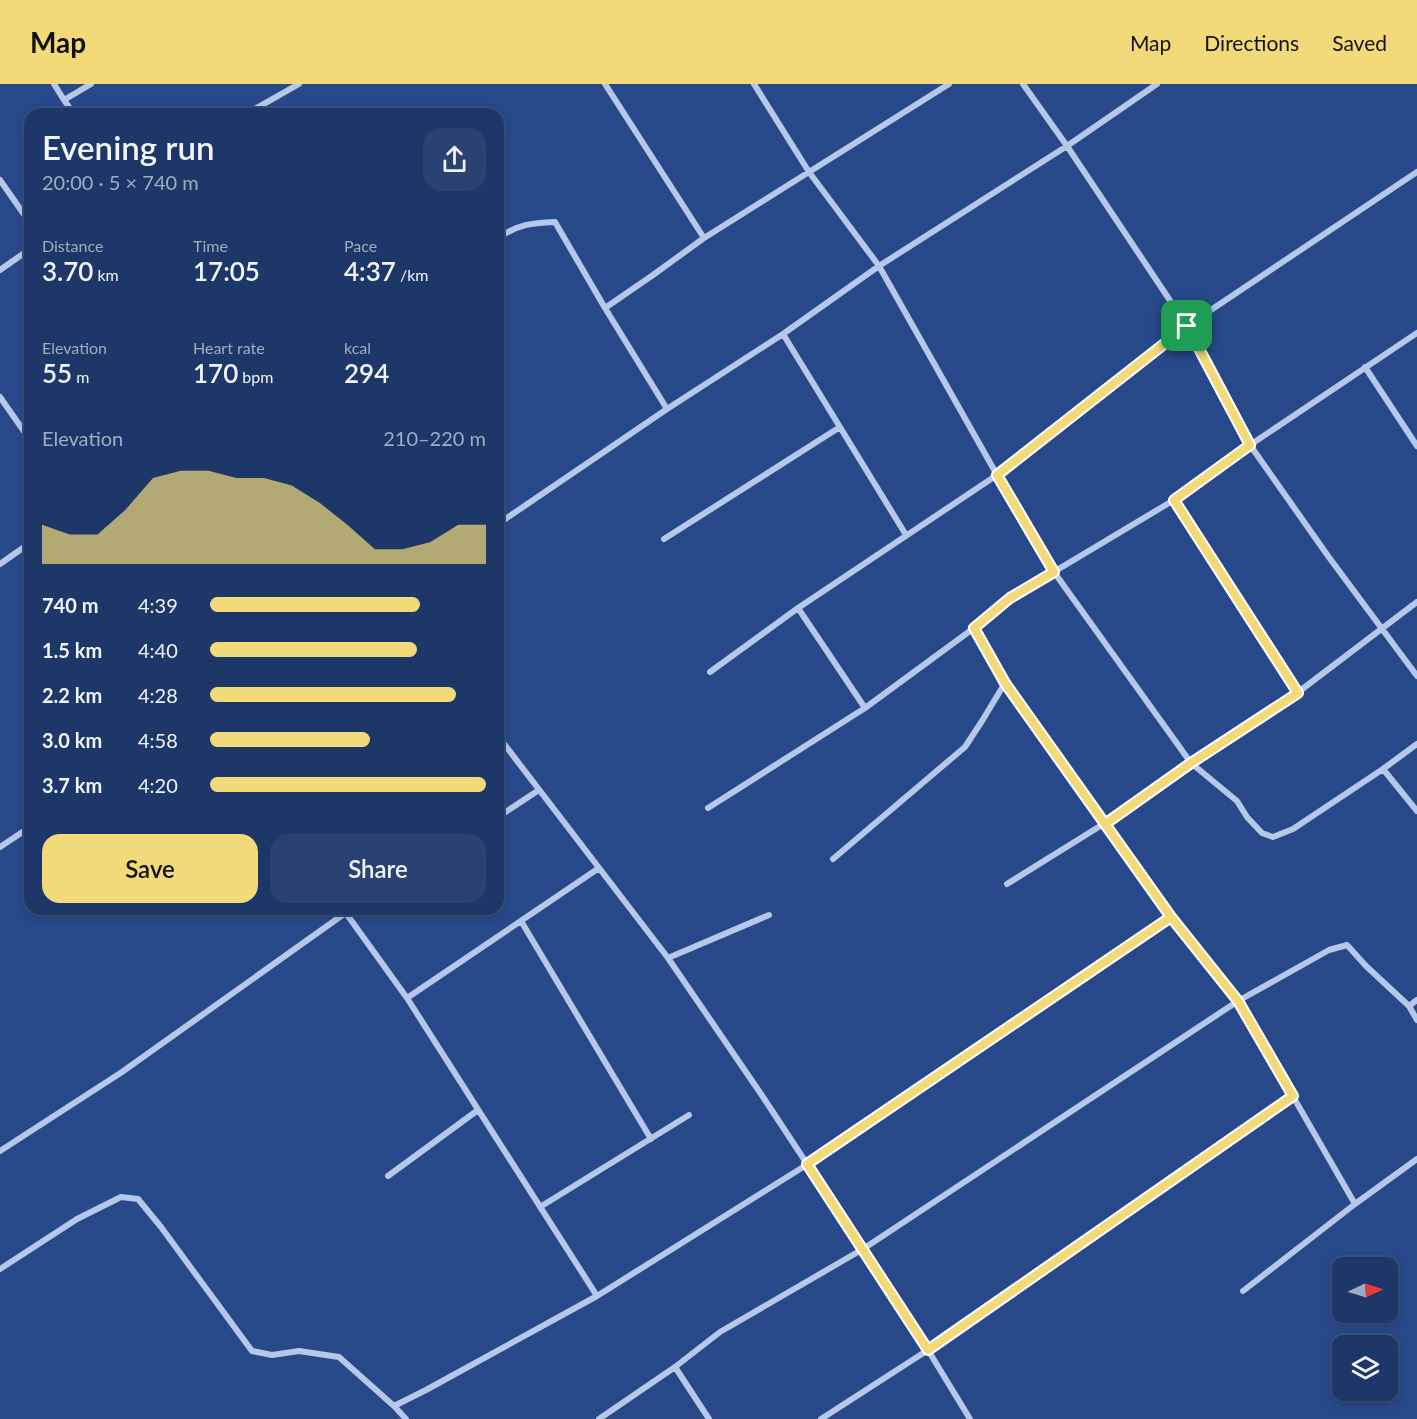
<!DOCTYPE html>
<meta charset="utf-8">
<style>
:root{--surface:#1d3768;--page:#2a4271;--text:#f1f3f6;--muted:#a0acc0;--line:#3b517c;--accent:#f2da7a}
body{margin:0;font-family:Lato,sans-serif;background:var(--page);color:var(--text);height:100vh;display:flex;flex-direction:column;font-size:22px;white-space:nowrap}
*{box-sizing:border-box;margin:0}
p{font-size:20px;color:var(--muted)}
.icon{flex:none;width:33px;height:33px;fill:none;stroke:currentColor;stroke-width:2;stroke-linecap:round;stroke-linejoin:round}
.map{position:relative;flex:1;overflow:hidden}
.drawer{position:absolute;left:24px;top:24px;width:480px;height:807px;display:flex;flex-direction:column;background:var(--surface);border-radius:18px;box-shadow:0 3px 9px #0003,0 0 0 2px var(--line)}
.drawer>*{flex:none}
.needle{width:39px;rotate:86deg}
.tools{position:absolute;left:1332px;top:1173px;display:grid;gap:12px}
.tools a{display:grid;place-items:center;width:66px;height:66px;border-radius:12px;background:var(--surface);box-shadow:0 3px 9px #0003,0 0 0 2px var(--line);font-size:30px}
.pin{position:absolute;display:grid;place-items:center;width:51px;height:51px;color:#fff;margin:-26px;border-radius:12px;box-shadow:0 3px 9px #0006}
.round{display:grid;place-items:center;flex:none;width:63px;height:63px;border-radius:18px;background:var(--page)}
.headline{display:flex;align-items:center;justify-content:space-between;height:102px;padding:0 18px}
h1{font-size:33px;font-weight:600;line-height:45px}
.stats{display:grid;grid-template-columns:repeat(3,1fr);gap:9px;height:102px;padding:6px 18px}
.stats div{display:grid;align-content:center}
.stats b{font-size:26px;font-weight:600}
.stats small{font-size:16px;font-weight:400}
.stats p{font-size:16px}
.chart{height:168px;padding:12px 18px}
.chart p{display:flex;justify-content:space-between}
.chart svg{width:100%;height:108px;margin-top:6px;fill:var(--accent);opacity:.7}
.primary-button{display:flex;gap:12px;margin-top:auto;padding:12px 18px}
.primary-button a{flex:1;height:69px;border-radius:18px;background:var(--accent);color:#111;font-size:24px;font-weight:600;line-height:69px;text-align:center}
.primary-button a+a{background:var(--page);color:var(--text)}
ul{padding:0 18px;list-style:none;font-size:20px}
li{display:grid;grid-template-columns:96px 72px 1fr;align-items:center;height:45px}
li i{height:15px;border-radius:8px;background:var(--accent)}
header{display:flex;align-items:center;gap:36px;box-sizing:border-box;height:84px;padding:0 30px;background:var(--accent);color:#111}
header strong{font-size:28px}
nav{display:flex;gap:33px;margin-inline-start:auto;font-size:21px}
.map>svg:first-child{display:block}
</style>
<header>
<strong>Map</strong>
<nav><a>Map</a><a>Directions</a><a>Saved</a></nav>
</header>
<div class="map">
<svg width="1417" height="1335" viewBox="0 0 1417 1335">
<rect width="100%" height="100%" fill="#27498a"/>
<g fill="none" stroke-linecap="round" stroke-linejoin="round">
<path stroke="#b5c8e9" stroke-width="6" d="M 54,0 L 64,16
M 605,0 L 704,154
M 754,0 L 809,88 L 949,0
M 1023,0 L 1067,62 L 1187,242 L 997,391 L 1054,488 L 1191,679 L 1237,717 L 1247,733 L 1262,749 L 1273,753 L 1293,745 L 1383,685 L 1417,660
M 74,30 L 64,16 L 91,0
M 246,30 L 299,0
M 1417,88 L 1187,242 L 1250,361 L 1328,472 L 1417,592
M 0,96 L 30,139
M 498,154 C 519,140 531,139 555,138 L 605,224
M 0,186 L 30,165
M 783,250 L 906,451
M 1365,283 L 1417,362
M 0,313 L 30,356
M 1174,416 L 1297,609
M 498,440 L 667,325
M 664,455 L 840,343
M 0,480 L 30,459
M 798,524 L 865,624 L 974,544
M 710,588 L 798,524 L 997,391 L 879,182 L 809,88 L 704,154 L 653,191 L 605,224 L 667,325 L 783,250 L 879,182 L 1067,62 L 1157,0
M 1005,599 L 1171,833 L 1238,917 L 1355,1120 L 1417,1075
M 498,652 L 668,874 L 761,1010 L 863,1165 L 928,1266 L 970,1335
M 1383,685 L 1417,727
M 708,724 L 865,624
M 498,733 L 539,706
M 0,763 L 30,743
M 833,775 L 965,663 L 982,637 L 1005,599 L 974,544 L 1010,514 L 1174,416 L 1250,361 L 1417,249
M 1007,800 L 1105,739 L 1191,679 L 1297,609 L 1417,518
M 343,825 L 407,914 L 597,1212
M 521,837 L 651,1055
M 668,874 L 769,831
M 407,914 L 599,784
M 1417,916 L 1409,922 L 1417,936
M 0,1067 L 122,988 L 351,825
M 388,1092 L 478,1026
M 540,1123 L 689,1031
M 0,1185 L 77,1135 L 121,1113 L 138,1115 L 161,1143 L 252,1267 L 272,1271 L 299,1267 L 339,1273 L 394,1322 L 426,1306 L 597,1212 L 808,1080 L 1171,833
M 1243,1207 L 1355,1120
M 675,1283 L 709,1335
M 394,1322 L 406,1335
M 599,1335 L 675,1283 L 720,1248 L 863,1165 L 1238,917 L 1329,866 L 1347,861 L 1366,882 L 1409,922
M 821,1335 L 928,1266 L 1293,1012"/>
</g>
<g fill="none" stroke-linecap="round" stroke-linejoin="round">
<defs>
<path id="route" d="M 1187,242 L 997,391 L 1054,488 L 1010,514 L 974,544 L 1005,599 L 1171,833 L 807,1080 L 928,1266 L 1293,1012 L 1238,917 L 1171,833 L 1105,740 L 1191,679 L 1298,609 L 1174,416 L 1250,361 L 1187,242"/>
</defs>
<use href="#route" stroke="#fff" stroke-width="12"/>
<use href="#route" stroke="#f2da7a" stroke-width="8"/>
</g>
</svg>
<div class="tools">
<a><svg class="needle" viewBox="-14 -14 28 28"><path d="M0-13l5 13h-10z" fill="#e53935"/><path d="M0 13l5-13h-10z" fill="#a0acc0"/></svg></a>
<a><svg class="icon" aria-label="layers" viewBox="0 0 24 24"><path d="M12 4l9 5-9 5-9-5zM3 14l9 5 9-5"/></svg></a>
</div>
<div class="pin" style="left:1187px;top:242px;background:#1e9e55"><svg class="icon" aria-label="arrive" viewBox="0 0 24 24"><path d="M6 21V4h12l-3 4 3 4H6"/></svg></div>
<section class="drawer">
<div class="headline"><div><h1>Evening run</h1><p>20:00 · 5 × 740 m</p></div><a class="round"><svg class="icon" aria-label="share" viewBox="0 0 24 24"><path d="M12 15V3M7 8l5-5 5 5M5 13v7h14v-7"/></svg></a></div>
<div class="stats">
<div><p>Distance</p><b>3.70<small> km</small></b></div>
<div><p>Time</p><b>17:05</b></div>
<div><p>Pace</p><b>4:37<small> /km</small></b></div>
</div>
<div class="stats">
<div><p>Elevation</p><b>55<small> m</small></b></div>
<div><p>Heart rate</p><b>170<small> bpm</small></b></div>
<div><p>kcal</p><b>294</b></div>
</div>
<div class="chart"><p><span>Elevation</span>210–220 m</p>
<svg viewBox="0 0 160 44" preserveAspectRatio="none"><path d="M0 44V28L10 32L20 32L30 22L40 9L50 6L60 6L70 9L80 9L90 12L100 19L110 28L120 38L130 38L140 35L150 28L160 28V44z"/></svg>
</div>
<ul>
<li><b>740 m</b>4:39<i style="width:76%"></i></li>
<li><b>1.5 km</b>4:40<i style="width:75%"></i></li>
<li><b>2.2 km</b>4:28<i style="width:89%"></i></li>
<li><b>3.0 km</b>4:58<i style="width:58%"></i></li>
<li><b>3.7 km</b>4:20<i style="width:100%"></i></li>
</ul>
<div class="primary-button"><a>Save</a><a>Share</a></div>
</section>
</div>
